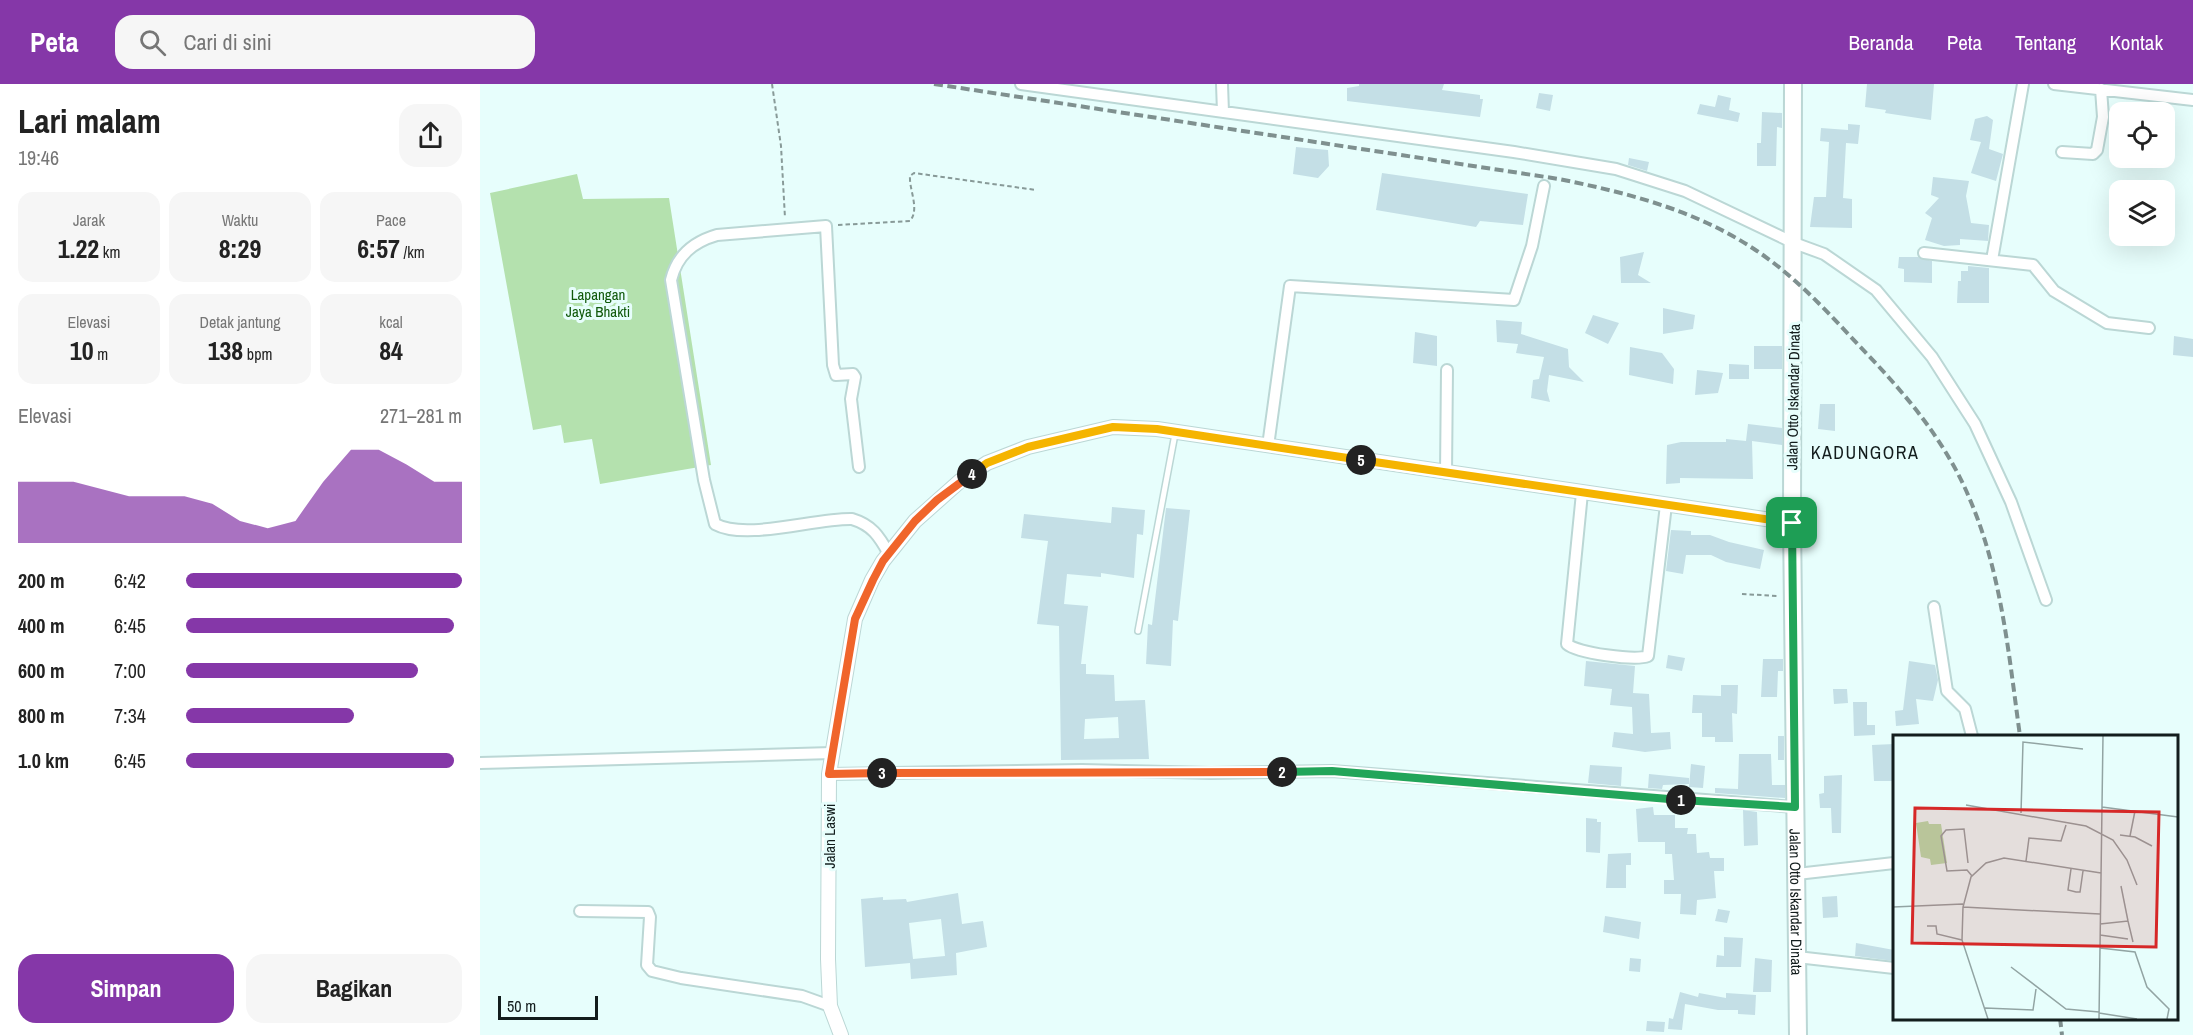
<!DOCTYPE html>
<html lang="id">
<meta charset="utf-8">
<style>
:root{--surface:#fff;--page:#f6f6f6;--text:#222;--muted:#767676;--accent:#8537a8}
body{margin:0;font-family:"Archivo Narrow",sans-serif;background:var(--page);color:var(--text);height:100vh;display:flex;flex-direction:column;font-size:22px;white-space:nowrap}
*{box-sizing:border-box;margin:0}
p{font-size:20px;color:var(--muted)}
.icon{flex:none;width:33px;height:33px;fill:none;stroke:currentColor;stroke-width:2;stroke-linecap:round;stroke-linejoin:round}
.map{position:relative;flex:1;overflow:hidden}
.details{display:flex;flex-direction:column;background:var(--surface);width:480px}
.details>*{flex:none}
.buttons{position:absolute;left:1629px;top:18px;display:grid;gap:12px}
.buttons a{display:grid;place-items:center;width:66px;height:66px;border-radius:12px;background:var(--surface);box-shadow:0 6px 24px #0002;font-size:30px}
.scale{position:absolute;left:18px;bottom:15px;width:100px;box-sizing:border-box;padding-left:6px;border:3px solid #131d1d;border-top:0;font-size:16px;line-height:21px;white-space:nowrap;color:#131d1d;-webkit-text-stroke:4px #e7fefc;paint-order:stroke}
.pin{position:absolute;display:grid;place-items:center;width:51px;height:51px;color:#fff;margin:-26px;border-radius:12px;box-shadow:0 3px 9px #0006}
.km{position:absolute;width:30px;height:30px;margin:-15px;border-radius:50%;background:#222;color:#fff;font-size:16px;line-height:30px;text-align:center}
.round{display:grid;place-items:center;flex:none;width:63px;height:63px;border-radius:18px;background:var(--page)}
.overview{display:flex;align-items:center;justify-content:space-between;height:102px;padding:0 18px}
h1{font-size:33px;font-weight:700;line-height:45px}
.stats{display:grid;grid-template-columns:repeat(3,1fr);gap:9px;height:102px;padding:6px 18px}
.stats div{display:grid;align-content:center;border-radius:15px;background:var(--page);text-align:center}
.stats b{font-size:26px;font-weight:700}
.stats small{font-size:16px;font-weight:400}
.stats p{font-size:16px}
.chart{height:168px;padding:12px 18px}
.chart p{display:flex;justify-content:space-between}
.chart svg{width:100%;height:108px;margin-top:6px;fill:var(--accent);opacity:.7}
.button{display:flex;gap:12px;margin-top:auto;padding:12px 18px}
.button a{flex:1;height:69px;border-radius:18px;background:var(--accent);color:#fff;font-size:24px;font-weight:700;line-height:69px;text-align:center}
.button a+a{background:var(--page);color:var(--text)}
ul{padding:0 18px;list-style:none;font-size:20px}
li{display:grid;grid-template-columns:96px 72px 1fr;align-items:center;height:45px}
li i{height:15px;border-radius:8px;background:var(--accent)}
header{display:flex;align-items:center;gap:36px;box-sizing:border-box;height:84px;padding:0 30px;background:var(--accent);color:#fff}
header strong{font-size:28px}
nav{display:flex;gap:33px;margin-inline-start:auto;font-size:21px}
.search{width:420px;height:54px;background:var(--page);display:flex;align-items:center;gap:15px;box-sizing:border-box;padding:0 21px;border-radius:18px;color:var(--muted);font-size:22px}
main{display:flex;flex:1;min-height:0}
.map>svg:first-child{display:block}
</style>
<header>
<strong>Peta</strong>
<div class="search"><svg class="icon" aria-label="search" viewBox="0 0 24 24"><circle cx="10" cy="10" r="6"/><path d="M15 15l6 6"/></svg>Cari di sini</div>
<nav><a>Beranda</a><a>Peta</a><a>Tentang</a><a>Kontak</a></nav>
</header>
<main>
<section class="details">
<div class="overview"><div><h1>Lari malam</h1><p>19:46</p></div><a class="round"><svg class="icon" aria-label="share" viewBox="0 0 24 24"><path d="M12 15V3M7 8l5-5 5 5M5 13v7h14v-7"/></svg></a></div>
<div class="stats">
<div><p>Jarak</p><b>1.22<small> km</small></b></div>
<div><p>Waktu</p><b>8:29</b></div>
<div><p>Pace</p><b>6:57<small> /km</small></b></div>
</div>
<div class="stats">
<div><p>Elevasi</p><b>10<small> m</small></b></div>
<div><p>Detak jantung</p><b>138<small> bpm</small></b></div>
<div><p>kcal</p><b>84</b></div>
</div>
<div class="chart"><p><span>Elevasi</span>271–281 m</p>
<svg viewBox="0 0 160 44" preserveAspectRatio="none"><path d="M0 44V19L10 19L20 19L30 22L40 25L50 25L60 25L70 28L80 35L90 38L100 35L110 19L120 6L130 6L140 12L150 19L160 19V44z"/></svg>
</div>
<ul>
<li><b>200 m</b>6:42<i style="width:100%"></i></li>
<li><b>400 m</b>6:45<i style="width:97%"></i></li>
<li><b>600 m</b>7:00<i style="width:84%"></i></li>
<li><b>800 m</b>7:34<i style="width:61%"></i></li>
<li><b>1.0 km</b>6:45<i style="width:97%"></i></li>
</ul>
<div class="button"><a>Simpan</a><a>Bagikan</a></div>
</section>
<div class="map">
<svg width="1713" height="951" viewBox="0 0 1713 951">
<rect width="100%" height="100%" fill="#e7fefc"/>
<path fill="#b4e1ae" d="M 97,90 L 103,115 L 189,114 L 231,381 L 120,400 L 112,355 L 84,359 L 81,341 L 53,346 L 10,109 Z"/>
<path fill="#c4dfe6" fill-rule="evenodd" d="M 879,0 L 964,0 L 962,6 L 1000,11 L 1000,15 L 1003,15 L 1000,33 L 867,17 L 867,4 L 879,2 Z
M 1387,0 L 1454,0 L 1451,36 L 1405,29 L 1406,26 L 1385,23 Z
M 1059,9 L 1073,11 L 1070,27 L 1056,24 Z
M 1238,11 L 1251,14 L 1249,26 L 1260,29 L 1258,38 L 1217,30 L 1220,20 L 1235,23 Z
M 1282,28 L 1302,29 L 1302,44 L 1297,43 L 1296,82 L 1277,82 L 1277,59 L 1281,59 Z
M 1507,32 L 1513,36 L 1509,65 L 1523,70 L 1516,97 L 1491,89 L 1501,58 L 1490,56 L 1495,35 Z
M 1368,40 L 1380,41 L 1378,60 L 1366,59 L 1363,114 L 1372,115 L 1372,144 L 1330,143 L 1334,113 L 1346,113 L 1349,58 L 1340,57 L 1341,44 L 1368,46 Z
M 816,63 L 848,66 L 849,82 L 838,94 L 813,90 Z
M 1149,74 L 1169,78 L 1167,87 L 1148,81 Z
M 902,89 L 1048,110 L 1043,141 L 1000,137 L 996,143 L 896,126 Z
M 1453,93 L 1489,97 L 1486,112 L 1491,139 L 1509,141 L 1508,157 L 1480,155 L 1480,161 L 1464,162 L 1445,156 L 1452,134 L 1445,129 L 1459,114 L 1451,111 Z
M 1164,168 L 1158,191 L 1171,199 L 1141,199 L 1140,173 Z
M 1419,173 L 1438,173 L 1452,177 L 1452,199 L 1424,198 L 1424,185 L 1418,184 Z
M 1488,182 L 1509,184 L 1509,219 L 1477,219 L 1478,197 L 1481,197 L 1481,187 L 1488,187 Z
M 1183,224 L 1215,231 L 1213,245 L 1183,250 Z
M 1113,231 L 1139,239 L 1128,260 L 1105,249 Z
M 1016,236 L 1042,238 L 1041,250 L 1088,265 L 1089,283 L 1104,298 L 1069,291 L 1067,307 L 1070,318 L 1051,314 L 1053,296 L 1059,295 L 1064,273 L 1036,269 L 1038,260 L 1017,258 Z
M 935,248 L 957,252 L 957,282 L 933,279 Z
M 1694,252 L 1713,255 L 1713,273 L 1693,271 Z
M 1274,262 L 1302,262 L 1302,285 L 1274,285 Z
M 1150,263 L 1182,269 L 1194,285 L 1193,300 L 1149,291 Z
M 1249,280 L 1269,281 L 1269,295 L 1249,295 Z
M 1217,286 L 1243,289 L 1238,309 L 1215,311 Z
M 1340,320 L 1355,320 L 1355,347 L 1338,345 Z
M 1268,340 L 1302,344 L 1302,361 L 1272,357 L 1273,395 L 1200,394 L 1200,399 L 1186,400 L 1187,361 L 1201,358 L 1246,358 L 1246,355 L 1266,357 Z
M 632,423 L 665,426 L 663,451 L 657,450 L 654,494 L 621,489 L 621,493 L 587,490 L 584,520 L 608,522 L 601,580 L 606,580 L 606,590 L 634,591 L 635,617 L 665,616 L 669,675 L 581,676 L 579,542 L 557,540 L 568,457 L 541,454 L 544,430 L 631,439 ZM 638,633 L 639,654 L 604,655 L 605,635 Z
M 686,424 L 710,426 L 698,537 L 693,536 L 691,582 L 666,580 L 668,540 L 672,541 Z
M 1191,446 L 1211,447 L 1211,451 L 1230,451 L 1249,458 L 1284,466 L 1280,485 L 1246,478 L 1231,471 L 1206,471 L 1203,490 L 1186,487 Z
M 1188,571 L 1205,574 L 1202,587 L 1186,584 Z
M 1283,575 L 1303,575 L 1303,587 L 1298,587 L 1297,613 L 1281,613 Z
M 1106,577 L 1155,582 L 1153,609 L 1169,610 L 1171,649 L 1190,648 L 1191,665 L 1165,668 L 1132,663 L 1134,648 L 1153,650 L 1152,623 L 1130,621 L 1132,605 L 1104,602 Z
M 1429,577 L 1455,581 L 1458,596 L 1453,617 L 1436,615 L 1439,640 L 1416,642 L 1415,627 L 1423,626 Z
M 1241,601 L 1258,601 L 1257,630 L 1252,629 L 1253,658 L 1235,658 L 1235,653 L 1222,653 L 1222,629 L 1212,629 L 1213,611 L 1241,612 Z
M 1353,605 L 1367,605 L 1368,619 L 1354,620 Z
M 1373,618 L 1387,618 L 1387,641 L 1395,641 L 1395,651 L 1374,652 Z
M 1298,652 L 1304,652 L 1304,676 L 1298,676 Z
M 1414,660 L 1414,697 L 1394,697 L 1392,661 Z
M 1259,670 L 1291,670 L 1292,701 L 1305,701 L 1305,714 L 1235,709 L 1235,704 L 1258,705 Z
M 1211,680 L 1225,682 L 1223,704 L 1209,703 Z
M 1110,681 L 1142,683 L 1141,702 L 1108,699 Z
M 1169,690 L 1209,694 L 1209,700 L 1183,701 L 1182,705 L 1168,704 Z
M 1362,691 L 1361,749 L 1352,749 L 1351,724 L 1340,724 L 1339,710 L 1344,709 L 1344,692 Z
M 1173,723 L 1174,731 L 1195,731 L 1195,744 L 1208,744 L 1207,750 L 1216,750 L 1217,769 L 1229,768 L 1230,774 L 1244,774 L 1244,787 L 1234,787 L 1236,814 L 1217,816 L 1216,831 L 1200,830 L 1201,810 L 1184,810 L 1184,796 L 1194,796 L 1192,770 L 1185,770 L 1185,758 L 1158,758 L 1156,725 Z
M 1263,726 L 1277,728 L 1278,761 L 1264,762 Z
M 1106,734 L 1117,735 L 1117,738 L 1121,738 L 1120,769 L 1106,768 Z
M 1151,769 L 1151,781 L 1146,781 L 1146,804 L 1126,804 L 1128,770 Z
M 478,809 L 482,840 L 503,837 L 507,863 L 476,869 L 477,891 L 431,895 L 430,879 L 385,883 L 381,815 L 403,813 L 403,816 L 426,815 L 427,818 ZM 461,835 L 465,872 L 433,875 L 429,839 Z
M 1357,812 L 1358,833 L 1343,834 L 1342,813 Z
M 1238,825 L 1250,827 L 1247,839 L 1235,837 Z
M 1125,832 L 1161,838 L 1159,855 L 1123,848 Z
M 1244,853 L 1263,854 L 1261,883 L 1236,883 L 1237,871 L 1244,872 Z
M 1376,859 L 1414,866 L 1414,877 L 1375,872 Z
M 1150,874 L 1161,875 L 1160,888 L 1149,887 Z
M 1275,874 L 1292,876 L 1291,908 L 1273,908 Z
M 1200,908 L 1218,913 L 1219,909 L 1246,914 L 1246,909 L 1276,911 L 1275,931 L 1258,930 L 1258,926 L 1238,926 L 1205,920 L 1202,946 L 1188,945 L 1189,934 L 1193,935 Z
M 1167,937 L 1185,938 L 1184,948 L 1166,947 Z"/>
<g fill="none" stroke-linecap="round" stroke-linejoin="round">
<defs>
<path id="service" d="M 658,547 L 695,350"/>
<path id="minor" d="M 541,0 L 1034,68 L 1136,85 L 1205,107 L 1314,159 L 1344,170 L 1396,206 L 1452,273 L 1477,312 L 1495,340 L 1531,418 L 1566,516
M 742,0 L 743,28
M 1574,0 L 1713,16
M 1582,68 L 1613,70 L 1617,66 L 1623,33 L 1621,5
M 1444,169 L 1553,181 L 1574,207 L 1627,239 L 1669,244
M 1512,176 L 1543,0
M 788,362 L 810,202 L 1034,216 L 1052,162 L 1064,102
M 379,383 L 371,315 L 375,293 L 373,290 L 356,291 L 353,281 L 346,142 L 237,151 C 213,158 197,171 191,196 L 224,396 L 235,440 C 266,457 335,434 372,435 C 392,441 399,452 409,470
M 966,389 L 967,286
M 1102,409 L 1087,560 C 1097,569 1155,577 1168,572 L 1186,421
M 1454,523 L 1467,607 L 1485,625 L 1492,652
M 0,679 L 352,669
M 349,690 L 602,686 L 731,689 L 852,687 L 1315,723
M 1317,790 L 1414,779
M 100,827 L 168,828 L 170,833 L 167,881 L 172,887 L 201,894 L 322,912 L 350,922
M 1317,873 L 1414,884"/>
<path id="tertiary" d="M 361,951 L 350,922 L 348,875 L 349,690 L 375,535 L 392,496 L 403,477 L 435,437 L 480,397 L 507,379 L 548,363 L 633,343 L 677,345 L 1312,439"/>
<g id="primary">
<path id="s1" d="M 1313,0 L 1312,439 L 1318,951"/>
</g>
</defs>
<use href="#service" stroke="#bbd7d5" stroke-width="8"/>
<use href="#minor" stroke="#bbd7d5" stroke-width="14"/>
<use href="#tertiary" stroke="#bbd7d5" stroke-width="16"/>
<use href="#primary" stroke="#bbd7d5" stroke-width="20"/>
<path stroke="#889a98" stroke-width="2" stroke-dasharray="4.5 3" stroke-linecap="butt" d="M 292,0 L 301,62 L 305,134
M 358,141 L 430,137 C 440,125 429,106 430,92 L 434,89 L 556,106
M 1262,510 L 1298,512"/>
<use href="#service" stroke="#fff" stroke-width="5"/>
<use href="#minor" stroke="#fff" stroke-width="10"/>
<use href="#tertiary" stroke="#fff" stroke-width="14"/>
<use href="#primary" stroke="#fff" stroke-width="16"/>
<path stroke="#7f908f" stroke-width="4" stroke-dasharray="9 4.5" stroke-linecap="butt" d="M 454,0 L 1079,95 C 1148,109 1215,126 1274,165 C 1317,193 1352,233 1387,270 C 1429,314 1468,361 1491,418 C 1522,492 1529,573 1540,652
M 1580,934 L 1582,951"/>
</g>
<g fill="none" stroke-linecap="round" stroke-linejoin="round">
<defs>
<path id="split-1" d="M 1201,716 L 1315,723 L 1312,439"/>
<path id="split-2" d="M 802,688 L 852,687 L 1201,716"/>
<path id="split-3" d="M 402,689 L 802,688"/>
<path id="split-4" d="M 402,689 L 349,690 L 375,535 L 393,496 L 403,477 L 435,437 L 457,416 L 492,390"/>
<path id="split-5" d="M 492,390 L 507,379 L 548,363 L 633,343 L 677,345 L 881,376"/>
<path id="split-6" d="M 881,376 L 1312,439"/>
</defs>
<use href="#split-1" stroke="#fff" stroke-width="12"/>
<use href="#split-2" stroke="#fff" stroke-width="12"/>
<use href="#split-3" stroke="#fff" stroke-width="12"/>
<use href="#split-4" stroke="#fff" stroke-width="12"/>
<use href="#split-5" stroke="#fff" stroke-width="12"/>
<use href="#split-6" stroke="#fff" stroke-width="12"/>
<use href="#split-1" stroke="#22a559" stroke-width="8"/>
<use href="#split-2" stroke="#22a559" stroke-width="8"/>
<use href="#split-3" stroke="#f0652b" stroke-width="8"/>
<use href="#split-4" stroke="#f0652b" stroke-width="8"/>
<use href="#split-5" stroke="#f5b400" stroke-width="8"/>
<use href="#split-6" stroke="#f5b400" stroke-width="8"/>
</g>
<g text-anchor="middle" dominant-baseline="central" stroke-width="6" stroke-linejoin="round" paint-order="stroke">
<g font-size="15" fill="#10590a" stroke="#e7fefc">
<text x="118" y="210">Lapangan<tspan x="118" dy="17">Jaya Bhakti</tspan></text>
</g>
<g font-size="15" fill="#131d1d" stroke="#e7fefc">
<text transform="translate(1313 313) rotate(-89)">Jalan Otto Iskandar Dinata</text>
<text transform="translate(349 752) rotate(-90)">Jalan Laswi</text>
<text stroke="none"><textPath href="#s1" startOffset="818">Jalan Otto Iskandar Dinata</textPath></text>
</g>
<g font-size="18" letter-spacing="1.5" fill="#131d1d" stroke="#e7fefc">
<text x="1385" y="368">KADUNGORA</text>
</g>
</g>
<g transform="translate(1413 651)">
<rect width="285" height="285" fill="#e7fefc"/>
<path d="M 35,86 L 36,89 L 48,89 L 54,128 L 38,130 L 37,124 L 28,122 L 23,88 Z" fill="#b4e1ae"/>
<path fill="none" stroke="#92a4a3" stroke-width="1.5" d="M 73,70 L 193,91 L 220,105 L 234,125 L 244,150M 209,72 L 285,82M 128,78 L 130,7 L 190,14M 227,100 L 242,102 L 259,111M 237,101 L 242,76M 133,126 L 136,103 L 168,106 L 173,90M 75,128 L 71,94 L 53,95 L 48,101 L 54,136 L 74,135 L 79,141M 178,134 L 175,155 L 183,157 L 187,157 L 190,136M 228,151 L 235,186M 0,172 L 70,169M 70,172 L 207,179M 207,189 L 235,186 L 240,207M 34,191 L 43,191 L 44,199 L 69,205M 207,200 L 235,204M 207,213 L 242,217 L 254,252 L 276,274 L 274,284M 118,232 L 173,274 L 206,277M 92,273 L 140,275 L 143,254M 206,278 L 244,284M 95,284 L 69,205 L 70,172 L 78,142 L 93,128 L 111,123 L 208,138M 206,284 L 210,1"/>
<path fill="#d62828" fill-opacity="0.15" stroke="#d62828" stroke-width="3" d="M 22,73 L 266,77 L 263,212 L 19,208 Z"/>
<rect width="285" height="285" fill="none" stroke="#131d1d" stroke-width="3"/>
</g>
</svg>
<div class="buttons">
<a><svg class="icon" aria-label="locate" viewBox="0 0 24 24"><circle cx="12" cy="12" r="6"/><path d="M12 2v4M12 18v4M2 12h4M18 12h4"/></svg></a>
<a><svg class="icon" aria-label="layers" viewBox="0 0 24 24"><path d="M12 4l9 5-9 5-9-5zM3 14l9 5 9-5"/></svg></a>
</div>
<div class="scale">50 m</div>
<div class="pin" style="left:1312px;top:439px;background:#1e9e55"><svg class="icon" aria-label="arrive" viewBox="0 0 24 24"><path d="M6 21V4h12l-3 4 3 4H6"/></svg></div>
<b class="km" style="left:1201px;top:716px">1</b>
<b class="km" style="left:802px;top:688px">2</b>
<b class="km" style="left:402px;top:689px">3</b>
<b class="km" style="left:492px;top:390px">4</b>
<b class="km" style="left:881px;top:376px">5</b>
</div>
</main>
